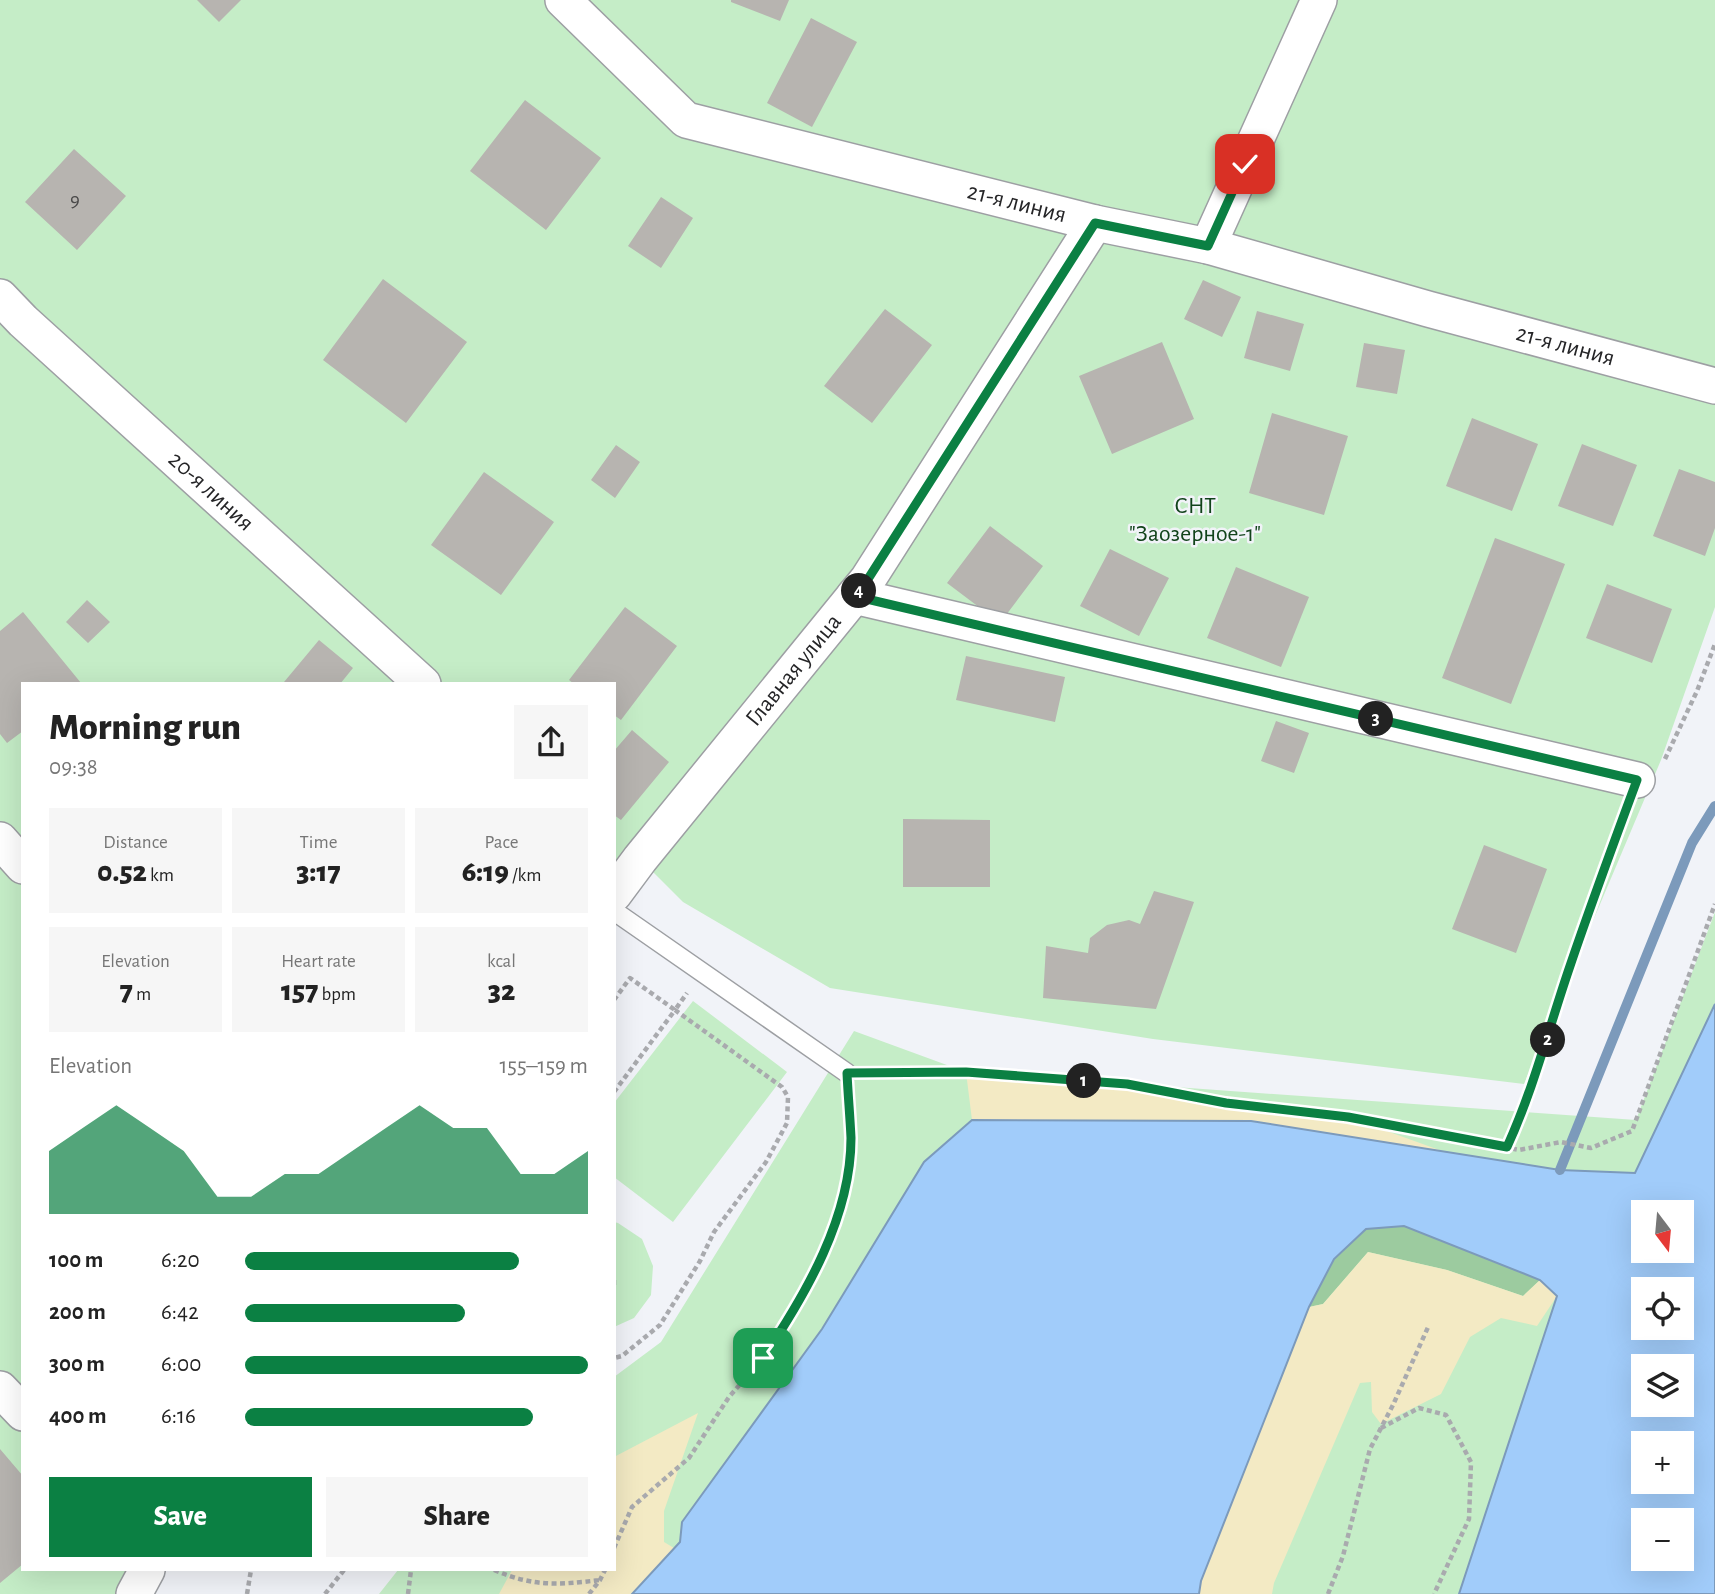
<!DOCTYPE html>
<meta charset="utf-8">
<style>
:root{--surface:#fff;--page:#f6f6f6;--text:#222;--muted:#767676;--accent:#0b8043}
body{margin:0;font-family:"Alegreya Sans",sans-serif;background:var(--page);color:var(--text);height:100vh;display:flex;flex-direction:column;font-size:26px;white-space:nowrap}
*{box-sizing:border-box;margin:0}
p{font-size:23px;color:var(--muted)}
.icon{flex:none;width:38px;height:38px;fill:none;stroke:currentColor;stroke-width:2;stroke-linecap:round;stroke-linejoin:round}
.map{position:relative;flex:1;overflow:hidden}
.drawer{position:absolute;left:21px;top:682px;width:595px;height:889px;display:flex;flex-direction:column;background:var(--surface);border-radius:0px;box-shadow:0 7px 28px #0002}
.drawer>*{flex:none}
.needle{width:46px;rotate:164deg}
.controls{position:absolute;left:1631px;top:1200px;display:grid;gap:14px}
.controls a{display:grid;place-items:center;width:63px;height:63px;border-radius:0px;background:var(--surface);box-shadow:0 7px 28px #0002;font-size:35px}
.pin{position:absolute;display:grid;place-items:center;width:60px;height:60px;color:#fff;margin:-30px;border-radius:14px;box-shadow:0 4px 10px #0006}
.km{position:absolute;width:35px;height:35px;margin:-18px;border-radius:50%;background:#222;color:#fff;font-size:19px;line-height:35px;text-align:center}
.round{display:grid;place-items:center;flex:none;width:74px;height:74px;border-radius:0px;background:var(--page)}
.summary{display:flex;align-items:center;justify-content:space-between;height:119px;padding:0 28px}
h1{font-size:38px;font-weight:800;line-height:52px}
.metrics{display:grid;grid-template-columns:repeat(3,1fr);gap:10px;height:119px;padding:7px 28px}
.metrics div{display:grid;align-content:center;border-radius:0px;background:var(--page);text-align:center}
.metrics b{font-size:30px;font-weight:800}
.metrics small{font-size:19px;font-weight:400}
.metrics p{font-size:19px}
.chart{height:196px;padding:14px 28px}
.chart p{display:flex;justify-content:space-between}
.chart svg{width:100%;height:126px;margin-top:7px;fill:var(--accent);opacity:.7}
.button{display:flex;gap:14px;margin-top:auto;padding:14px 28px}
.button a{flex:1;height:80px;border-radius:0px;background:var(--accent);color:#fff;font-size:28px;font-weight:800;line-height:80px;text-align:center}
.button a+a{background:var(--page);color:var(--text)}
ul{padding:0 28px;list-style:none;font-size:23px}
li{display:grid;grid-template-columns:112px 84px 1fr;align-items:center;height:52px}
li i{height:18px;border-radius:9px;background:var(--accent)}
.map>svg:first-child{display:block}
</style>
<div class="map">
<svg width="1715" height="1594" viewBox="0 0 1715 1594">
<rect width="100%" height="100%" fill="#f1f3f8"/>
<path fill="#c5edc7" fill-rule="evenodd" d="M 0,0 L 1715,0 L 1715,607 L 1661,760 L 1524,1084 L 1153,1039 L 830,988 L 683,902 L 640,859 L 614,894 L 614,684 L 23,684 L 23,1570 L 147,1570 L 134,1594 L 0,1594 Z
M 1715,912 L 1715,1594 L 379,1594 L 398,1570 L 614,1570 L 614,1377 L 661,1342 L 854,1031 L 966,1072 L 1636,1120 ZM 1643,1213 L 1682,1213 L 1682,1251 L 1643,1251 ZM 1643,1290 L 1682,1290 L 1682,1328 L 1643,1328 ZM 1643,1367 L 1682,1367 L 1682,1405 L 1643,1405 ZM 1643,1444 L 1682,1444 L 1682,1482 L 1643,1482 ZM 1643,1521 L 1682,1521 L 1682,1559 L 1643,1559 Z
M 693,1001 L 787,1072 L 673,1222 L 614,1177 L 614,1103 Z
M 614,1222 L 618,1223 L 642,1239 L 653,1266 L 651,1295 L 634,1318 L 614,1327 Z"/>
<path fill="#9ccb9f" d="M 1404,1226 L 1540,1280 L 1523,1296 L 1447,1270 L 1368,1252 L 1323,1304 L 1309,1307 L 1334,1259 L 1366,1229 Z"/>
<path fill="#f3eac4" d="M 966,1072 L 1127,1084 L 1226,1103 L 1348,1117 L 1442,1151 L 1251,1121 L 972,1120 Z
M 1368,1252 L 1447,1270 L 1523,1296 L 1540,1280 L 1557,1296 L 1537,1326 L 1501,1318 L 1470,1337 L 1441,1394 L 1381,1424 L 1372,1412 L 1371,1382 L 1360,1383 L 1274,1583 L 1272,1594 L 1199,1594 L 1201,1581 L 1309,1307 L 1323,1304 Z
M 698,1413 L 664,1511 L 664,1542 L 674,1548 L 632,1594 L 499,1594 L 512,1570 L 614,1570 L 614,1457 Z"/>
<path fill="#a1ccfa" stroke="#7c9abb" stroke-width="2" fill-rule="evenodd" d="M 1715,1004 L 1715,1594 L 1459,1594 L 1557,1296 L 1540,1280 L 1404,1226 L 1366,1229 L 1334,1259 L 1309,1307 L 1201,1581 L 1199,1594 L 632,1594 L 680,1542 L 682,1522 L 822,1329 L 924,1162 L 972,1120 L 1251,1121 L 1560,1170 L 1635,1173 ZM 1643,1213 L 1682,1213 L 1682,1251 L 1643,1251 ZM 1643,1290 L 1682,1290 L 1682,1328 L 1643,1328 ZM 1643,1367 L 1682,1367 L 1682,1405 L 1643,1405 ZM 1643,1444 L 1682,1444 L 1682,1482 L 1643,1482 ZM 1643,1521 L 1682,1521 L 1682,1559 L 1643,1559 Z"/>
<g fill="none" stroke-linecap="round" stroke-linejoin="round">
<path stroke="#7c9abb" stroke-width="10" d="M 1560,1170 L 1692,843 L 1715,806"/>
</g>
<path fill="#b7b4b0" d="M 197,0 L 241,0 L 219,22 Z
M 731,0 L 789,0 L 780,21 L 731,2 Z
M 811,18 L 857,42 L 812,127 L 767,103 Z
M 525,100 L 601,158 L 546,230 L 470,171 Z
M 74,149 L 126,196 L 77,250 L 25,202 Z
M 661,197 L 693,218 L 661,268 L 628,246 Z
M 383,279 L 467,342 L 406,423 L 323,360 Z
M 1203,280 L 1241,297 L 1222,337 L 1184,319 Z
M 885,309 L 932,345 L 872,423 L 824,386 Z
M 1257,311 L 1304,324 L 1290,371 L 1244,358 Z
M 1162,342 L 1194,419 L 1112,454 L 1079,376 Z
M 1364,343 L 1405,350 L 1397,394 L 1356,387 Z
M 1272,413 L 1348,436 L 1324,515 L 1249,493 Z
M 1472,418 L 1538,444 L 1512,511 L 1446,486 Z
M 1582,444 L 1637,465 L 1613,526 L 1558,506 Z
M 616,445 L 640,462 L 615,498 L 591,480 Z
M 1679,469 L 1715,482 L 1715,528 L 1705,556 L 1653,536 Z
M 484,472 L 554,522 L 501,595 L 431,545 Z
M 990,526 L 1043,566 L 1000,623 L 947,583 Z
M 1495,538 L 1565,564 L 1511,704 L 1442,678 Z
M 1110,549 L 1169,578 L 1139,636 L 1080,606 Z
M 1236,567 L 1309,597 L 1281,667 L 1207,638 Z
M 1607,584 L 1672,609 L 1652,663 L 1586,638 Z
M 87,600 L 110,622 L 88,643 L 66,622 Z
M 625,607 L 677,646 L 621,720 L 614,715 L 614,684 L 574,684 L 569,680 Z
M 23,612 L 81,683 L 23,684 L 23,731 L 7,743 L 0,734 L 0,631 Z
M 319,640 L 353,668 L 340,684 L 287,684 L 284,682 Z
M 966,656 L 1065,677 L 1055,722 L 956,700 Z
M 1276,721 L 1309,733 L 1294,773 L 1261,761 Z
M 632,730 L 669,762 L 621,820 L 614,815 L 614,751 Z
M 903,819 L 990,820 L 990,887 L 903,887 Z
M 1484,845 L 1547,869 L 1516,953 L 1452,929 Z
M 1154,891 L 1194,902 L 1156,1009 L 1043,998 L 1046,946 L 1088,953 L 1090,938 L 1107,925 L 1129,920 L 1140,924 Z
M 0,1449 L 23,1476 L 23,1564 L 0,1583 Z"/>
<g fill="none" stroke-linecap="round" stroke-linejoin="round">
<defs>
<path id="lane" d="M 614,911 L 847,1073"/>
<g id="street">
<path id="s1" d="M 563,0 L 686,120 L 1095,223 L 1208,246 L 1428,309 L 1715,386"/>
<path d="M 1208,246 L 1319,0"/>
<path id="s2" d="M 0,297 L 23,321 L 423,684"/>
<path d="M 854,596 L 1637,780"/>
<path d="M 0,840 L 23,866"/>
<path id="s3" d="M 614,894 L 640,859 L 868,579 L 1095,223"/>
<path d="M 0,1389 L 23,1413"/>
<path d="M 134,1594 L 147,1570"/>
</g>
</defs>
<use href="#lane" stroke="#9d9fa3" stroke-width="21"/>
<use href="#street" stroke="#9d9fa3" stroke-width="38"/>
<path stroke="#a9aaae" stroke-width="4.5" stroke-dasharray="5 3.5" stroke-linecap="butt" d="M 1665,759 L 1697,691 L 1715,644
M 614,1000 L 630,978 L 675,1010 L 687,993
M 872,1073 L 966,1072 L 1127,1084 L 1226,1103 L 1348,1117 L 1519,1150 L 1561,1142 L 1591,1148 L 1632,1131 L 1715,904
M 614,1092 L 675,1010 L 782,1087 L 788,1097 L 787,1123 L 766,1162 L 714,1232 L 700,1261 L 660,1325 L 622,1356 L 614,1358
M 1507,1147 L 1543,1056 L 1569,968 L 1624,814
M 614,1280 L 614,1286
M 1381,1428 L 1419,1408 L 1446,1415 L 1471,1462 L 1469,1519 L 1434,1594
M 614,1548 L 632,1507 L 689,1458 L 729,1397 L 763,1358 L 792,1315 L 821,1262 L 844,1190 L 851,1140 L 848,1099
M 494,1570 C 534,1587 558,1585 600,1580
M 247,1594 L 251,1570
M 325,1594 L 344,1570
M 408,1594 L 411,1570
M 589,1594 L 600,1580 L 605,1570
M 1328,1594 L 1343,1556 L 1370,1449 L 1393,1405 L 1429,1325"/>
<use href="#lane" stroke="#fff" stroke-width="18"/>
<use href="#street" stroke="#fff" stroke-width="35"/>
</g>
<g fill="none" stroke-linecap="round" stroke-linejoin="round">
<defs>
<path id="route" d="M 763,1358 C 806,1294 851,1217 851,1138 C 850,1116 848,1095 847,1073 L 966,1072 L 1127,1084 L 1226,1103 L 1348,1117 L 1507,1147 C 1534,1088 1549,1027 1570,966 C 1591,904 1614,842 1637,780 L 854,596 L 868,579 L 1095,223 L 1208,246 L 1245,164"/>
</defs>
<use href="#route" stroke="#fff" stroke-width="14"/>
<use href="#route" stroke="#0b8043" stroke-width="9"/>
</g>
<g text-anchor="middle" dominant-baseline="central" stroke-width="5" stroke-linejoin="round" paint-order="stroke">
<g font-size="21" fill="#4a4949">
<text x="75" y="199">9</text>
</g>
<g font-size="24" fill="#252527" stroke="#f1f3f8">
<text stroke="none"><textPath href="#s1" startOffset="513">21-я линия</textPath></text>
<text stroke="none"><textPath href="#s1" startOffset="1080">21-я линия</textPath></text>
<text stroke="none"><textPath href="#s2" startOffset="287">20-я линия</textPath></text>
<text stroke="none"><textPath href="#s3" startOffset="287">Главная улица</textPath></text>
</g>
<g font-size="24" fill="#11431a" stroke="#f1f3f8">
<text x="1195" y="506">СНТ<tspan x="1195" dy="28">"Заозерное-1"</tspan></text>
</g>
</g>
</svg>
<div class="controls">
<a><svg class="needle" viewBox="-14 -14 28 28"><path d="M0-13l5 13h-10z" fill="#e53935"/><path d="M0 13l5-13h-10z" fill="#767676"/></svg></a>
<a><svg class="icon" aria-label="locate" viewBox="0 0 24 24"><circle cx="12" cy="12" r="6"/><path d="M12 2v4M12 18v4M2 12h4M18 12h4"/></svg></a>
<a><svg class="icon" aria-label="layers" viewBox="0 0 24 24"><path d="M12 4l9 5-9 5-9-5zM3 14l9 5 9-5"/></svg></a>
<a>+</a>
<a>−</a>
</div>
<div class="pin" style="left:763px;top:1358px;background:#1e9e55"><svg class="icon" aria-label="arrive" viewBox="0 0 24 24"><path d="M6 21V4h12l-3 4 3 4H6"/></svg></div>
<div class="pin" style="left:1245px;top:164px;background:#d93025"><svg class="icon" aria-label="check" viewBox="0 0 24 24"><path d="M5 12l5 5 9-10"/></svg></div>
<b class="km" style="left:1084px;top:1081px">1</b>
<b class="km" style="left:1548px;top:1040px">2</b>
<b class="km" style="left:1376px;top:719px">3</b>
<b class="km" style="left:859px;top:591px">4</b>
<section class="drawer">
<div class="summary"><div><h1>Morning run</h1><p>09:38</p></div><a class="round"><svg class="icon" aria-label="share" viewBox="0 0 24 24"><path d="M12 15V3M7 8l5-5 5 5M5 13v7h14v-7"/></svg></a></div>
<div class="metrics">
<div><p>Distance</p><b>0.52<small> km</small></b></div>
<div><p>Time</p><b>3:17</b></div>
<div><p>Pace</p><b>6:19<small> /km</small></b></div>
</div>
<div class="metrics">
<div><p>Elevation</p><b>7<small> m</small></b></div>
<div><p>Heart rate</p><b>157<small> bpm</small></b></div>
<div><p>kcal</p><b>32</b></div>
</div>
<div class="chart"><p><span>Elevation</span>155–159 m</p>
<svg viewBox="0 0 160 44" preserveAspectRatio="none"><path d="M0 44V22L10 14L20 6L30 14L40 22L50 38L60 38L70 30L80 30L90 22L100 14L110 6L120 14L130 14L140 30L150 30L160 22V44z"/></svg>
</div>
<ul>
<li><b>100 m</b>6:20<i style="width:80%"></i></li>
<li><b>200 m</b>6:42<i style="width:64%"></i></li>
<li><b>300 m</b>6:00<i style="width:100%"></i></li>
<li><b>400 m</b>6:16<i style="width:84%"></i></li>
</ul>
<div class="button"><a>Save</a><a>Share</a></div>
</section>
</div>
